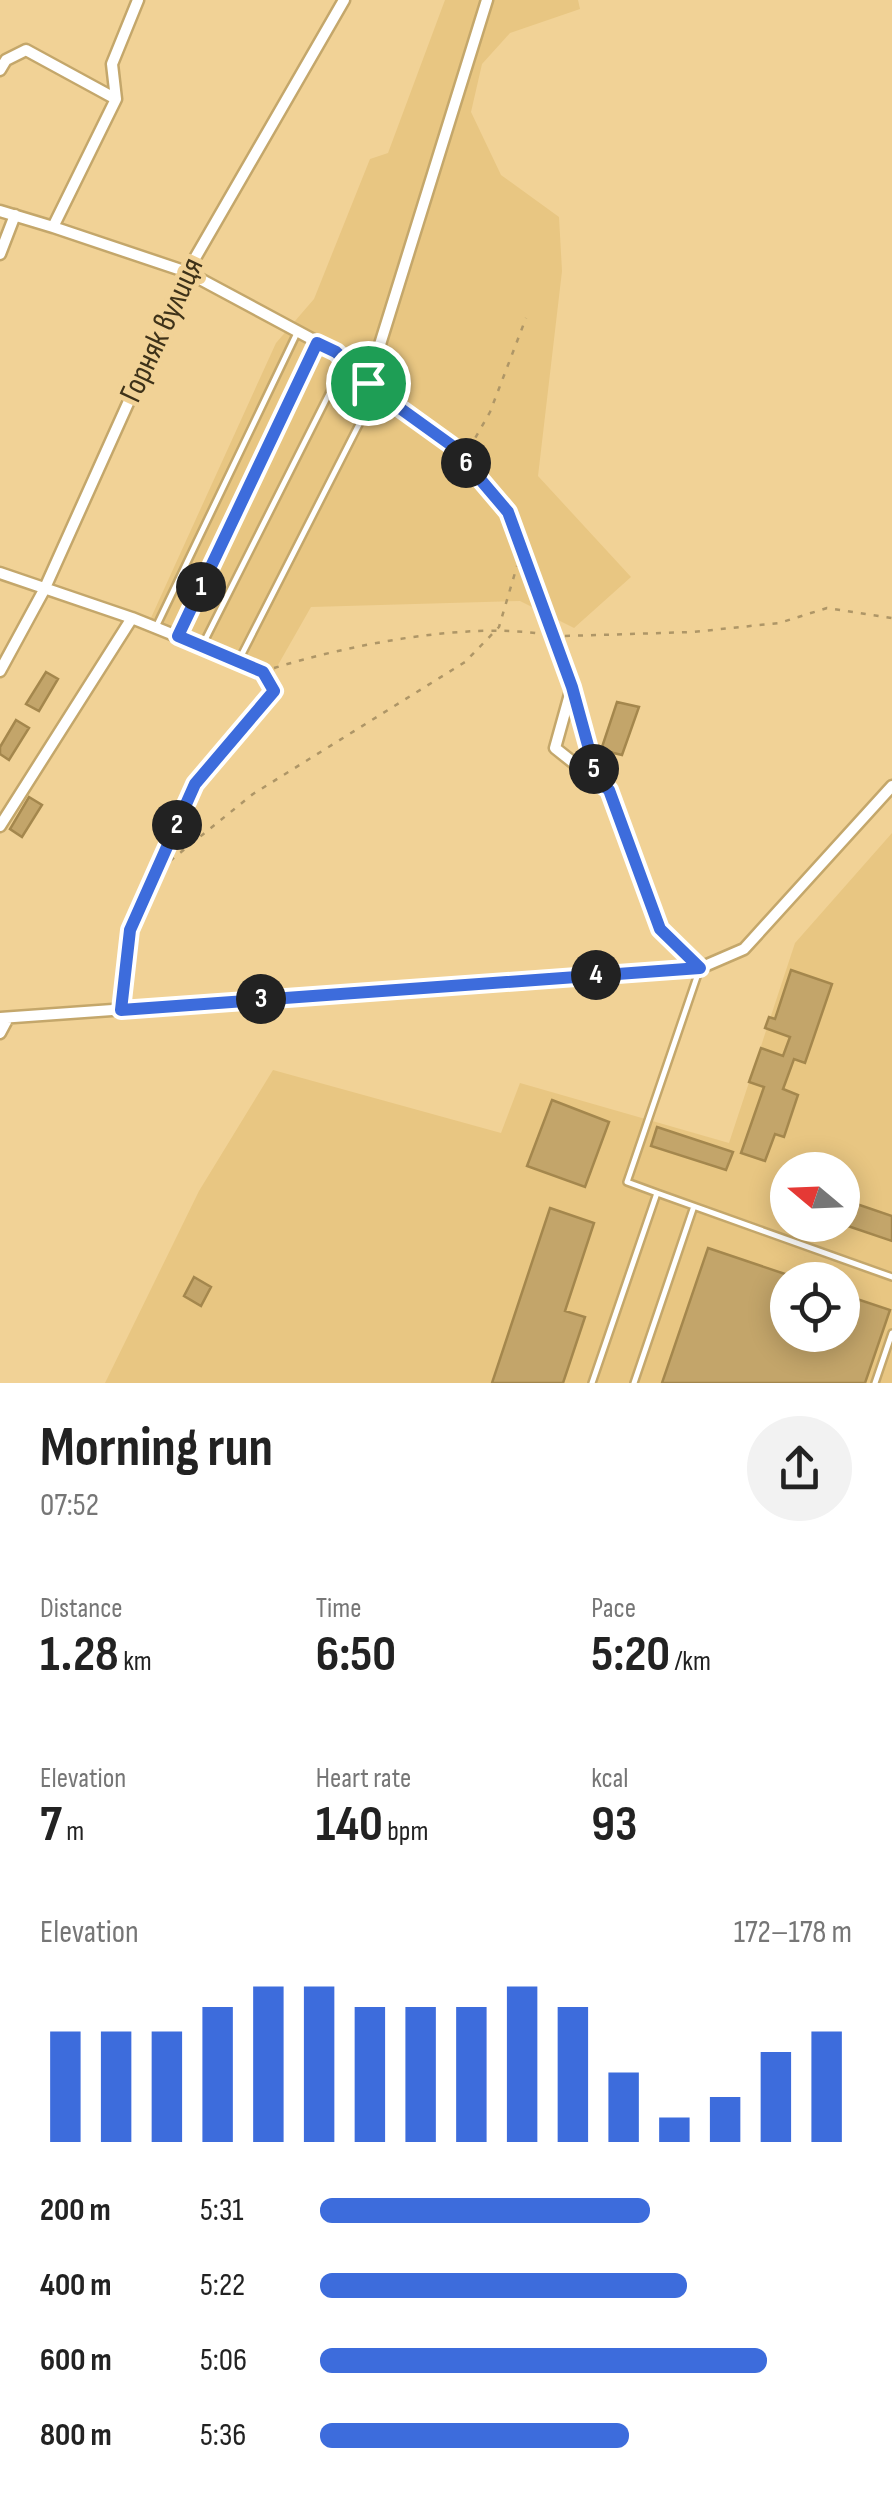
<!DOCTYPE html>
<meta charset="utf-8">
<style>
:root{--surface:#fff;--page:#f2f2f2;--text:#222;--muted:#767676;--accent:#3d6cdc}
body{margin:0;font-family:"Sofia Sans Condensed",sans-serif;background:var(--page);color:var(--text);height:100vh;display:flex;flex-direction:column;font-size:38px;white-space:nowrap}
*{box-sizing:border-box;margin:0}
p{font-size:32px;color:var(--muted)}
.icon{flex:none;width:55px;height:55px;fill:none;stroke:currentColor;stroke-width:2;stroke-linecap:round;stroke-linejoin:round}
.map{position:relative;height:1383px;overflow:hidden}
.panel{display:flex;flex-direction:column;background:var(--surface);flex:1}
.panel>*{flex:none}
.needle{width:65px;rotate:289deg}
.controls{position:absolute;left:770px;top:1152px;display:grid;gap:20px}
.controls a{display:grid;place-items:center;width:90px;height:90px;border-radius:50%;background:var(--surface);box-shadow:0 5px 25px #0003;font-size:50px}
.pin{position:absolute;display:grid;place-items:center;width:85px;height:85px;color:#fff;margin:-42px;border:5px solid #fff;border-radius:50%;box-shadow:0 2px 10px #0007}
.km{position:absolute;width:50px;height:50px;margin:-25px;border-radius:50%;background:#222;color:#fff;font-size:28px;line-height:50px;text-align:center}
.round{display:grid;place-items:center;flex:none;width:105px;height:105px;border-radius:52px;background:var(--page)}
.overview{display:flex;align-items:center;justify-content:space-between;height:170px;padding:0 40px}
h1{font-size:55px;font-weight:700;line-height:75px}
.figures{display:grid;grid-template-columns:repeat(3,1fr);gap:15px;height:170px;padding:10px 40px}
.figures div{display:grid;align-content:center}
.figures b{font-size:50px;font-weight:700}
.figures small{font-size:28px;font-weight:400}
.figures p{font-size:28px}
.chart{height:280px;padding:20px 40px}
.chart p{display:flex;justify-content:space-between}
.chart svg{width:100%;height:180px;margin-top:10px;stroke:var(--accent);stroke-width:6}
ul{padding:0 40px;list-style:none;font-size:32px}
li{display:grid;grid-template-columns:160px 120px 1fr;align-items:center;height:75px}
li i{height:25px;border-radius:12px;background:var(--accent)}
.map>svg:first-child{display:block}
</style>
<div class="map">
<svg width="892" height="1383" viewBox="0 0 892 1383">
<rect width="100%" height="100%" fill="#f1d296"/>
<path fill="#e8c682" fill-rule="evenodd" d="M 445,0 L 578,0 L 580,9 L 510,33 L 482,64 L 471,112 L 501,175 L 559,217 L 562,271 L 538,476 L 631,577 L 574,628 L 520,601 L 311,607 L 274,672 L 150,620 L 276,343 L 314,299 L 370,159 L 388,153 Z
M 892,833 L 892,1383 L 105,1383 L 199,1191 L 273,1070 L 501,1133 L 520,1083 L 729,1143 L 795,943 ZM 788,1170 L 842,1170 L 842,1225 L 788,1225 ZM 788,1280 L 842,1280 L 842,1335 L 788,1335 Z"/>
<path fill="#c3a56a" stroke="#a4874d" stroke-width="2.5" d="M 46,672 L 58,679 L 39,711 L 26,704 Z
M 617,702 L 639,707 L 622,755 L 601,750 Z
M 16,720 L 29,728 L 9,760 L 0,754 L 0,747 Z
M 29,797 L 42,805 L 22,837 L 10,829 Z
M 791,970 L 832,984 L 805,1063 L 794,1059 L 783,1089 L 798,1095 L 784,1137 L 775,1134 L 765,1161 L 741,1153 L 764,1087 L 749,1082 L 761,1048 L 783,1056 L 790,1037 L 765,1028 L 769,1017 L 775,1019 Z
M 552,1100 L 609,1122 L 585,1187 L 527,1166 Z
M 657,1127 L 733,1152 L 726,1170 L 651,1146 Z
M 842,1199 L 892,1216 L 892,1241 L 842,1224 Z
M 550,1208 L 594,1223 L 565,1311 L 585,1317 L 563,1383 L 492,1383 Z
M 708,1248 L 788,1275 L 788,1335 L 842,1335 L 842,1294 L 890,1310 L 865,1383 L 662,1383 Z
M 194,1277 L 211,1287 L 201,1306 L 184,1296 Z"/>
<g fill="none" stroke-linecap="round" stroke-linejoin="round">
<defs>
<path id="lane" d="M 156,627 L 297,333
M 178,636 L 317,343
M 203,644 L 344,364
M 239,660 L 376,391
M 657,1193 L 892,1277
M 592,1383 L 657,1193 L 627,1182 L 699,971
M 634,1383 L 693,1209
M 875,1383 L 892,1333"/>
<path id="street" d="M 0,70 L 6,60 L 26,50 L 116,99
M 0,211 L 53,227 L 116,99 L 112,64 L 138,0
M 53,227 L 187,272 L 336,352 L 376,391 L 451,445 L 508,512 L 572,687 L 555,748 L 609,791 L 659,929 L 700,968
M 0,254 L 15,215
M 368,383 L 487,0
M 0,573 L 132,618 L 263,671
M 0,671 L 44,590 L 187,272 L 344,0
M 0,826 L 132,618
M 0,1018 L 700,968 L 744,949 L 892,786
M 0,1033 L 8,1018"/>
</defs>
<use href="#lane" stroke="#c4a76b" stroke-width="10"/>
<use href="#street" stroke="#c4a76b" stroke-width="15"/>
<path stroke="#ae9667" stroke-width="2.5" stroke-dasharray="5 8" stroke-linecap="butt" d="M 469,449 L 490,412 L 526,318
M 565,636 L 693,632 L 779,623 L 827,608 L 892,618
M 274,668 C 349,645 465,622 542,634
M 577,706 L 594,766
M 160,869 L 253,794 L 465,662 L 499,627 L 517,566
M 122,998 L 130,930 L 195,784 L 274,691 L 268,681"/>
<use href="#lane" stroke="#fff" stroke-width="5"/>
<use href="#street" stroke="#fff" stroke-width="10"/>
</g>
<g fill="none" stroke-linecap="round" stroke-linejoin="round">
<defs>
<path id="route" d="M 317,343 L 336,352 L 376,391 L 451,445 L 508,512 L 572,687 L 598,782 L 609,790 L 660,929 L 700,968 L 121,1010 L 130,930 L 195,784 L 274,691 L 263,672 L 178,636 Z"/>
</defs>
<use href="#route" stroke="#fff" stroke-width="20"/>
<use href="#route" stroke="#3d6cdc" stroke-width="12"/>
</g>
<g text-anchor="middle" dominant-baseline="central" stroke-width="10" stroke-linejoin="round" paint-order="stroke">
<g font-size="32" fill="#3e3219" stroke="#f1d296">
<text transform="translate(162 330) rotate(-65)">Горняк вулиця</text>
</g>
</g>
</svg>
<div class="controls">
<a><svg class="needle" viewBox="-14 -14 28 28"><path d="M0-13l5 13h-10z" fill="#e53935"/><path d="M0 13l5-13h-10z" fill="#767676"/></svg></a>
<a><svg class="icon" aria-label="locate" viewBox="0 0 24 24"><circle cx="12" cy="12" r="6"/><path d="M12 2v4M12 18v4M2 12h4M18 12h4"/></svg></a>
</div>
<div class="pin" style="left:368px;top:383px;background:#1e9e55"><svg class="icon" aria-label="arrive" viewBox="0 0 24 24"><path d="M6 21V4h12l-3 4 3 4H6"/></svg></div>
<b class="km" style="left:201px;top:587px">1</b>
<b class="km" style="left:177px;top:825px">2</b>
<b class="km" style="left:261px;top:999px">3</b>
<b class="km" style="left:596px;top:975px">4</b>
<b class="km" style="left:594px;top:769px">5</b>
<b class="km" style="left:466px;top:463px">6</b>
</div>
<section class="panel">
<div class="overview"><div><h1>Morning run</h1><p>07:52</p></div><a class="round"><svg class="icon" aria-label="share" viewBox="0 0 24 24"><path d="M12 15V3M7 8l5-5 5 5M5 13v7h14v-7"/></svg></a></div>
<div class="figures">
<div><p>Distance</p><b>1.28<small> km</small></b></div>
<div><p>Time</p><b>6:50</b></div>
<div><p>Pace</p><b>5:20<small> /km</small></b></div>
</div>
<div class="figures">
<div><p>Elevation</p><b>7<small> m</small></b></div>
<div><p>Heart rate</p><b>140<small> bpm</small></b></div>
<div><p>kcal</p><b>93</b></div>
</div>
<div class="chart"><p><span>Elevation</span>172–178 m</p>
<svg viewBox="0 0 160 44" preserveAspectRatio="none"><path d="M5 44V17M15 44V17M25 44V17M35 44V11M45 44V6M55 44V6M65 44V11M75 44V11M85 44V11M95 44V6M105 44V11M115 44V27M125 44V38M135 44V33M145 44V22M155 44V17"/></svg>
</div>
<ul>
<li><b>200 m</b>5:31<i style="width:62%"></i></li>
<li><b>400 m</b>5:22<i style="width:69%"></i></li>
<li><b>600 m</b>5:06<i style="width:84%"></i></li>
<li><b>800 m</b>5:36<i style="width:58%"></i></li>
</ul>
</section>
